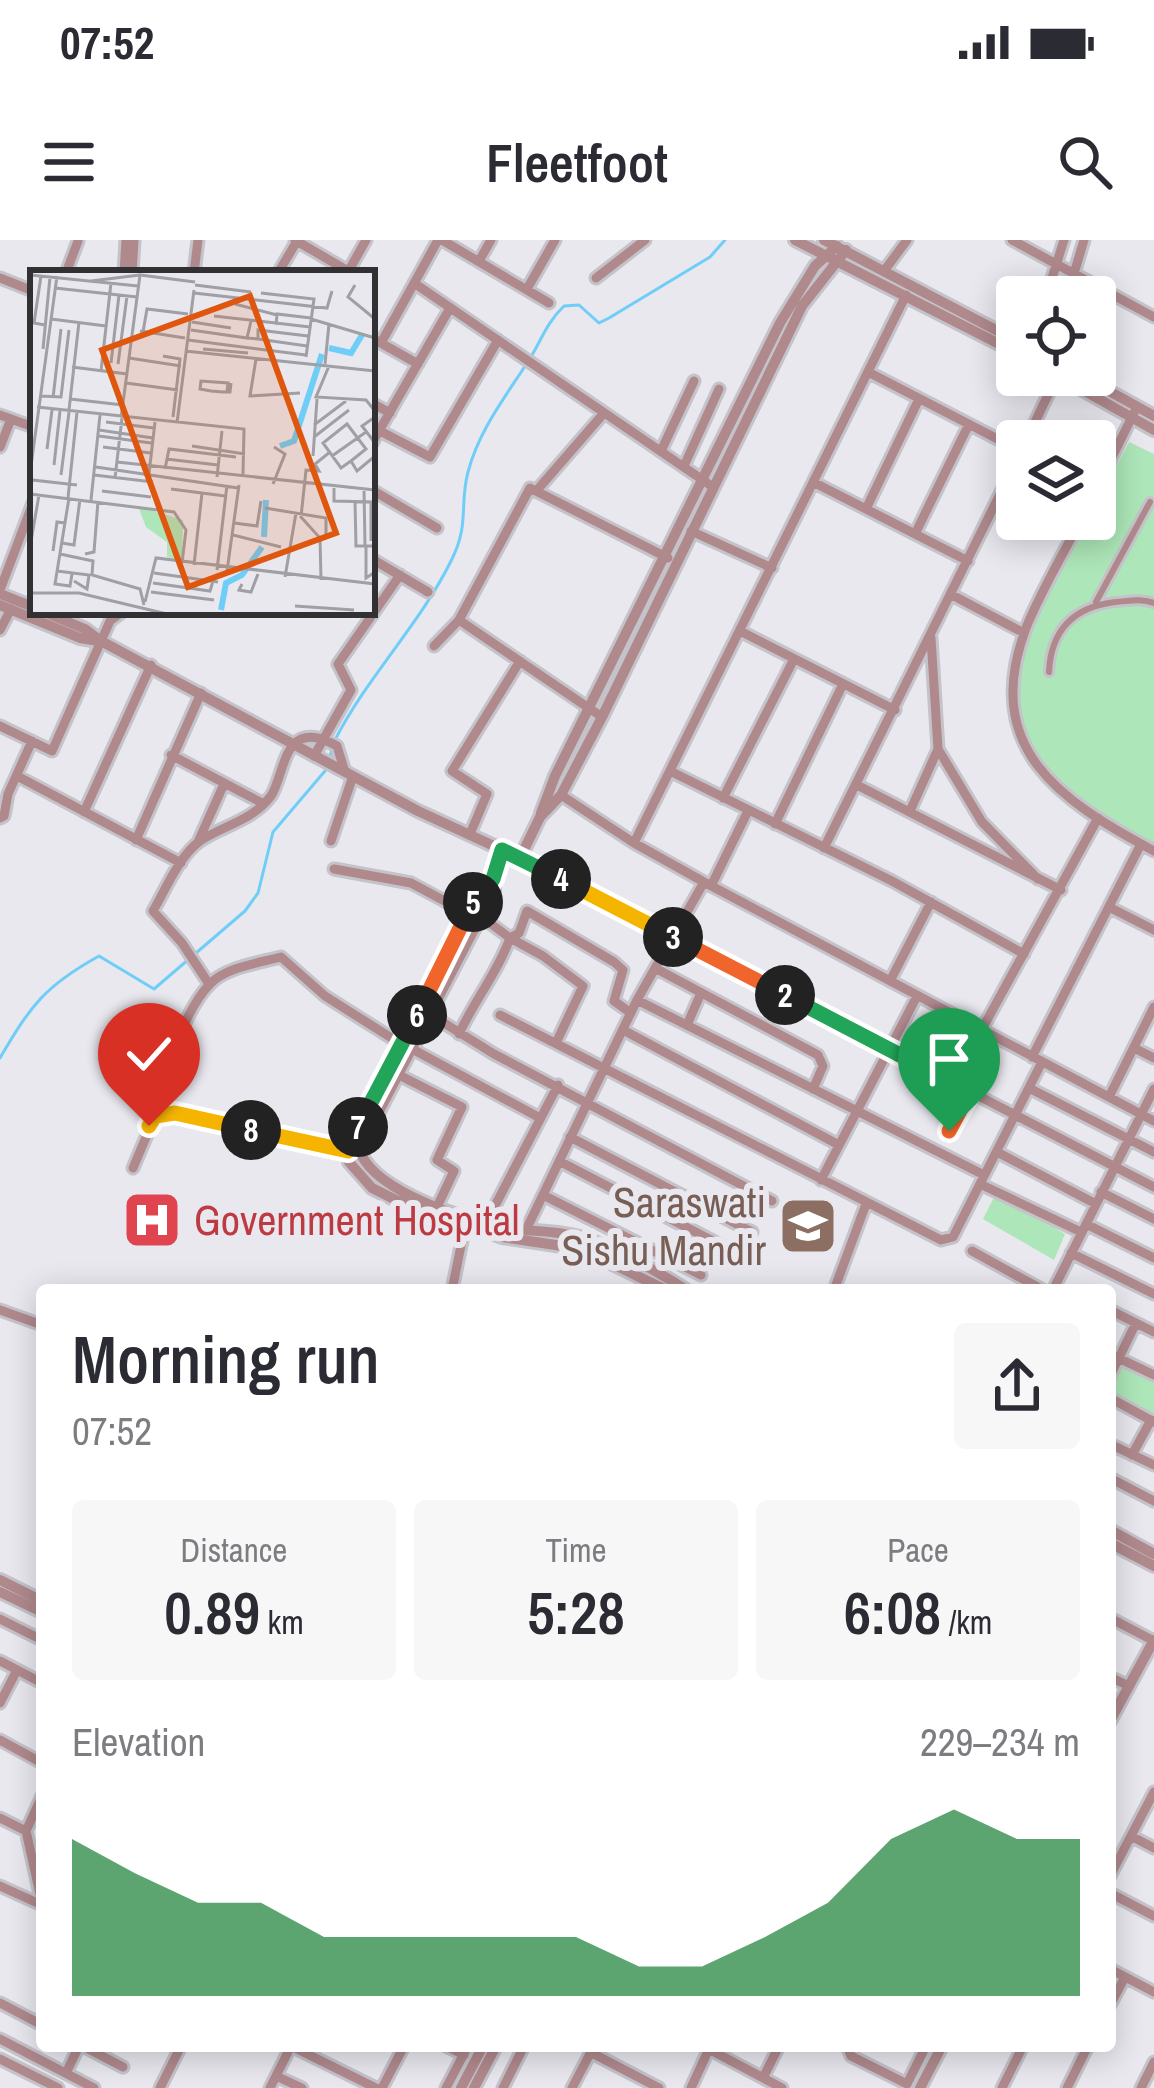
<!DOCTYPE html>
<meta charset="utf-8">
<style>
:root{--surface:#fff;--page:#f7f7f7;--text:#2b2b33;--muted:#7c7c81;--accent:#187f34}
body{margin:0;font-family:"Archivo Narrow",sans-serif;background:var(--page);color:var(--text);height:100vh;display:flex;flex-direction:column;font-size:45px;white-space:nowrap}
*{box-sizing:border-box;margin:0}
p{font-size:39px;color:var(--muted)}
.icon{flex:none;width:66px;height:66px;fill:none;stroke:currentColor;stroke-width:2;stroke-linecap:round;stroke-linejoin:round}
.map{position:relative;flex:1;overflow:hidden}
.panel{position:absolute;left:36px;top:1044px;width:1080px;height:768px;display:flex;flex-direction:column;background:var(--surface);border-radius:12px;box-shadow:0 6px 30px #0003}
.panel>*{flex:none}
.controls{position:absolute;left:996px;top:36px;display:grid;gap:24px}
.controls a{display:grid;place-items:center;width:120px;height:120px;border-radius:12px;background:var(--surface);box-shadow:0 6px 30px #0003;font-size:60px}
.pin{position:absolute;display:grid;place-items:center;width:102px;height:102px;color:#fff;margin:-123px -51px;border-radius:50% 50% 50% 0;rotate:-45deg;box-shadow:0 0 12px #0007}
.pin .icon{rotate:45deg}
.km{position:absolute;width:60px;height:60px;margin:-30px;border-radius:50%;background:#222;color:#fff;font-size:33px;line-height:60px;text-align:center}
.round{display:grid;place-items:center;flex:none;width:126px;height:126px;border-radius:12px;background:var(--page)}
.overview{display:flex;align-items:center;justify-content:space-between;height:204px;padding:0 36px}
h1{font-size:66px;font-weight:600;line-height:90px}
.stats{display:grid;grid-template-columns:repeat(3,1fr);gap:18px;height:204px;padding:12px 36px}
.stats div{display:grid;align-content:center;border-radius:12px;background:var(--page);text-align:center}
.stats b{font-size:60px;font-weight:600}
.stats small{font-size:33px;font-weight:400}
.stats p{font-size:33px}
.chart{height:336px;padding:24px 36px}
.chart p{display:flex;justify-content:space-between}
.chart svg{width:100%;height:216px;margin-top:12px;fill:var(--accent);opacity:.7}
.status{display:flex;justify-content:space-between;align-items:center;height:84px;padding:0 60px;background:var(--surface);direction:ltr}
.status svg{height:33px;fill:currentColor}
header{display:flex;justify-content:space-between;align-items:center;height:156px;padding:0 36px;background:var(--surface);font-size:54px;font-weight:600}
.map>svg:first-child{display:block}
</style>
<div class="status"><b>07:52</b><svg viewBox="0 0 49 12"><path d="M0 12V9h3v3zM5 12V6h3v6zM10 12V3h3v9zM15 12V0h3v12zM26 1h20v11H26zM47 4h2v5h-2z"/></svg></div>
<header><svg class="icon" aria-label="menu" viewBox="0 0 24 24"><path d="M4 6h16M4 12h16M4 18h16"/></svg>Fleetfoot<svg class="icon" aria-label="search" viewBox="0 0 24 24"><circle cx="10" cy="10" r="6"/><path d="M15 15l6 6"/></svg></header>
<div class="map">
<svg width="1154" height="1848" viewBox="0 0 1154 1848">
<rect width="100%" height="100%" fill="#e9e8ef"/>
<path fill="#ade6b8" d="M 1129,202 L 1154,214 L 1154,604 C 1128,589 1098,576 1075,557 C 969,470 1037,374 1088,279 L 1095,279 L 1095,266 Z
M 996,953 L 1065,994 L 1054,1020 L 983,979 Z
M 1119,1118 L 1154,1135 L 1154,1182 L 1110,1158 L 1110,1136 Z"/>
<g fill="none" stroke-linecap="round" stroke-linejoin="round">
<path stroke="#6fcef7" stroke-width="3" d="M 336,498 C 368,436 420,384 451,321 C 470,284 459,266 468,232 C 479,190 506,156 529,120 C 541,101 547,82 564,66 L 579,65 L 599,83 L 609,78 L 710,17 L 725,0
M 0,818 C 31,765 45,746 99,716 L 154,749 L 245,671 L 258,653 L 273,592 L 325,531 L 333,507"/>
<defs>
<path id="pedestrian" d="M 1096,362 L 1150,262
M 1049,432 C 1051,389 1074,367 1115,362 C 1130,361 1140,358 1154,363"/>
<path id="minor" d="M 295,0 L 348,31
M 442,0 L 549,63
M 1012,0 L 1154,77
M 479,21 L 491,0
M 884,31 L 907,0
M 348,32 L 366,0
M 66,33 L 78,1
M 124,33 L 126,0
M 132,33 L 134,0
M 194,33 L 198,0
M 278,33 L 297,1
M 0,38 L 33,51
M 596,38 L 645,0
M 414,43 L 713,247
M 527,49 L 555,0
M 1046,57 L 1064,0
M 1067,57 L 1084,0
M 372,98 L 418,124
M 381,103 L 438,0
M 870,133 L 1017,209
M 372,163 L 390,173
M 0,175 L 33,187
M 380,191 L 430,217 L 498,100
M 1026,201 L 1057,136
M 372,203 L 450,68
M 0,207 L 11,179
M 661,211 L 694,141
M 684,226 L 719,149
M 815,243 L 968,321
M 538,249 L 604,173
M 372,250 L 437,288
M 1095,251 L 1137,167
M 866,269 L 919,159
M 1081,279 C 1063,315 1041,351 1026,388 C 981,508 1059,560 1154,611
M 691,291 L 772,328
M 915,294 L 969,184
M 372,319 L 428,352
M 0,350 L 33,263
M 952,355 L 1024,393
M 459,380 L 602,477
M 0,390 L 11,369
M 740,391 L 895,470
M 931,398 L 938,509 L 982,582 L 1038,639
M 434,406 L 459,380 L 530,248 L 668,318
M 0,486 L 52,511 L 110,381 L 122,372
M 171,515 L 264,564
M 314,516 L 351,450 L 338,424 L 400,335
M 670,531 L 892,641 L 1024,714
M 19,537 L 181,623
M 857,545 L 1061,650
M 561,555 L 634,603 L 704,642 L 1154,881
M 723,558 L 794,419
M 910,571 L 938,509
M 84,572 L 151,425
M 0,578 L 4,576 L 8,554 L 32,501
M 775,584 L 843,444
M 470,594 L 487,554 L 452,531 L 520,421
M 136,600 L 201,453
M 331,601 L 353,536
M 198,602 L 224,544
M 634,603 L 906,55
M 824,608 L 1017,220
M 520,618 L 1154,947
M 334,629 L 411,643 L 467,673
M 711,646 L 748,571
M 1109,667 L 1154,690
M 482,677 L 510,698 L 519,693 L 527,671 L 614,722 L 623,730 L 614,761 L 631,773
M 655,728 L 818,815 L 823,826 L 813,849
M 890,741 L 931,662
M 209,744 L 182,703 L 153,671 C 166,649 179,616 200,601 C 224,585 252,581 271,556 C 281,541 283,507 301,499 C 313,494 326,500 337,506 L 345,532
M 637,760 L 984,935
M 431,775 L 494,814 L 772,961
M 500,775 L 941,1000 L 953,997 L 1042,822
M 687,785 L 701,753
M 623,790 L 839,905
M 981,791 L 1098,578
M 459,794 C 474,761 498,732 510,698 L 543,716 L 583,746 L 556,803
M 1134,808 L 1154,818
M 414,810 L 540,878
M 1032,817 L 1141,604
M 399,835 L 462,867 L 437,920 L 454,931 L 437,967
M 1029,848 L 1154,912
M 1109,857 L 1154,767
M 155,876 C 163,839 183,771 210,744 C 226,727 259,723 281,717 L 325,756 L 401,804
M 949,891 L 970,852
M 570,897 L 752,992
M 997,912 L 1096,964
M 559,921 L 732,1011
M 133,928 L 155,876 L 175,873 L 352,912
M 821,940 L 917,756
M 980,944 L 1081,992
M 1101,952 L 1154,979
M 543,955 L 701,1035
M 486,983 L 558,845
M 1086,984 L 1154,1018
M 526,990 L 637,760 L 704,642
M 972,1011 L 1043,1050
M 1071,1013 L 1154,1054
M 452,1050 L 465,986
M 834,1050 L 866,964
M 1053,1050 L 1154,849
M 0,1070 L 42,1085
M 1110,1070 L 1154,1092
M 1110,1114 L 1154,1135
M 1110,1136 L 1136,1083
M 1110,1158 L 1154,1182
M 1110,1204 L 1154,1225
M 1132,1215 L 1151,1180
M 1110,1238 L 1154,1261
M 1110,1378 L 1154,1401
M 0,1379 L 42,1400
M 0,1421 L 42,1443
M 1110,1437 L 1129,1446
M 0,1463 L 17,1430
M 0,1500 L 42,1523
M 42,1556 L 26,1591 L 42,1663
M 0,1578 L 26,1591
M 1131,1596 L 1154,1608
M 1110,1636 L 1154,1552
M 0,1646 L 42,1665
M 1110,1653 L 1154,1676
M 1110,1729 L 1154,1752
M 0,1763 L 42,1785
M 1110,1765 L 1125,1737
M 0,1799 L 94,1848
M 83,1806 L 123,1827
M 291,1806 L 376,1848
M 446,1806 L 464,1815
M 703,1806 L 782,1848
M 847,1806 L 851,1816 L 907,1844 L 926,1806
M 590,1812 L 659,1848
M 0,1819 L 58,1848
M 66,1833 L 79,1806
M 276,1836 L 302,1848
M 763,1838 L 779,1806
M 160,1848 L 181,1806
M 270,1848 L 291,1806
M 382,1848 L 404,1806
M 446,1848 L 468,1806
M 503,1848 L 524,1806
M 572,1848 L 594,1806
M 691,1848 L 709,1809
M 1002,1848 L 1023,1806
M 1067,1848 L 1088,1806
M 1141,1848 L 1154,1822"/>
<path id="tertiary" d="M 795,0 L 1017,113
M 824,0 L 1017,101
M 1056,135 L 1154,190
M 1080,135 L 1154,176
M 0,354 L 33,367
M 0,365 L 80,398 L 98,401
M 44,372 L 85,389 L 101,401 L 418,571 L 520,618 L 540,577 L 561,555 L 602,477 L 802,66 L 846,10
M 541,573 L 555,536 L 780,83 L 815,26 L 837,6
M 502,610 L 493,639 L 494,651 L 363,902 L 361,914 C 378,952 466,981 506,988 C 530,992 555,990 579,997 C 616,1008 654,1029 686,1050
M 493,639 L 467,673 L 349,904 L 349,922 L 372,948 L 396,960 L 502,997 L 582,1009 L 666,1050
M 1110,1290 L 1154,1314
M 1110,1303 L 1154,1326
M 0,1340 L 42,1361
M 0,1352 L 42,1372
M 1110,1481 L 1154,1400
M 461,1848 L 483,1806
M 474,1848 L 496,1806
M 920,1848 L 942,1806"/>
</defs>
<use href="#pedestrian" stroke="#c4c3c9" stroke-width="12"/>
<use href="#minor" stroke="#c4c3c9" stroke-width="15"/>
<use href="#tertiary" stroke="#c4c3c9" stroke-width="16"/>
<use href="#pedestrian" stroke="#b0898d" stroke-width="6"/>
<use href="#minor" stroke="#b0898d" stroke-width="9"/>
<use href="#tertiary" stroke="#b0898d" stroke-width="10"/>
</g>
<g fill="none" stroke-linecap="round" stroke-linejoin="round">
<defs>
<path id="split-1" d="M 898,814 L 970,852 L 949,891"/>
<path id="split-2" d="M 785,755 L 898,814"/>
<path id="split-3" d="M 673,697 L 785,755"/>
<path id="split-4" d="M 561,639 L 673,697"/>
<path id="split-5" d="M 473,662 L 493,639 L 502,610 L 561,639"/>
<path id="split-6" d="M 417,775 L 473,662"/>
<path id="split-7" d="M 358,887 L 417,775"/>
<path id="split-8" d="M 251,890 L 348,911 L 358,887"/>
<path id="split-9" d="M 149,886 L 155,876 L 175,873 L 251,890"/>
</defs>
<use href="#split-1" stroke="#fff" stroke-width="24"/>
<use href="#split-2" stroke="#fff" stroke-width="24"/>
<use href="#split-3" stroke="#fff" stroke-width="24"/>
<use href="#split-4" stroke="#fff" stroke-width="24"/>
<use href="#split-5" stroke="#fff" stroke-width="24"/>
<use href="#split-6" stroke="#fff" stroke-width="24"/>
<use href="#split-7" stroke="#fff" stroke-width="24"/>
<use href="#split-8" stroke="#fff" stroke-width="24"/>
<use href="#split-9" stroke="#fff" stroke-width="24"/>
<use href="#split-1" stroke="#f0652b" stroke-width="15"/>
<use href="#split-2" stroke="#22a559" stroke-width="15"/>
<use href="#split-3" stroke="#f0652b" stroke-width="15"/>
<use href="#split-4" stroke="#f5b400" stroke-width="15"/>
<use href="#split-5" stroke="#22a559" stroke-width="15"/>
<use href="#split-6" stroke="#f0652b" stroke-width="15"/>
<use href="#split-7" stroke="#22a559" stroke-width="15"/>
<use href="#split-8" stroke="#f5b400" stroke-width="15"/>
<use href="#split-9" stroke="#f5b400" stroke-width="15"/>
</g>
<defs>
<symbol id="hospital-square" viewBox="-11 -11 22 22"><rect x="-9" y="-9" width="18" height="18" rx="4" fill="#e0444e" stroke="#e9e8ef"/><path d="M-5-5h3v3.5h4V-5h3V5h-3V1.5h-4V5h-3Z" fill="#fff"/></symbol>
<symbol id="school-square" viewBox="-11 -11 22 22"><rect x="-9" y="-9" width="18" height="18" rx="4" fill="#8d6e63" stroke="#e9e8ef"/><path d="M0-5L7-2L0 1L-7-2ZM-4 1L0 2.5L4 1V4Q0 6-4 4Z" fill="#fff"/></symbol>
</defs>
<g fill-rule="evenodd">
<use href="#hospital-square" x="119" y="947" width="66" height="66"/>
<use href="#school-square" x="775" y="953" width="66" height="66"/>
</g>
<g text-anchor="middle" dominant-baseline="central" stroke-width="12" stroke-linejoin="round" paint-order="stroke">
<g font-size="42" fill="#785e54" stroke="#e9e8ef" text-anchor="end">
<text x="766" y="962">Saraswati<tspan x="766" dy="48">Sishu Mandir</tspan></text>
</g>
<g font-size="42" fill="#be3a42" stroke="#e9e8ef" text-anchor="start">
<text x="194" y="980">Government Hospital</text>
</g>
</g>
<g transform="translate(30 30)">
<rect width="345" height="345" fill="#e9e8ef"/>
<path d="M 108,236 L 153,250 L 152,290 L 137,287 L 137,272 L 116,257 Z" fill="#ade6b8"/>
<path fill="none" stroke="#6fcef7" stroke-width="6" d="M 299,78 L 321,83 L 332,65M 250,176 L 264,171 L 292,84M 234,267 L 236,230M 191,340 L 196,313 L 212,305 L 232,277"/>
<path fill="none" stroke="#9f9fa4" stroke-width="3" d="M 0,5 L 108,16M 11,6 L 4,53 L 15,55M 61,11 L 110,5M 165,15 L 221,22M 325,15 L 318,27 L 345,49M 25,18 L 107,27M 164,23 L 297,38 L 302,21M 231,23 L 284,29 L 276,87M 205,34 L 247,45M 184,46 L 280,57M 21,49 L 76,56M 281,49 L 345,68M 162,52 L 201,58M 246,55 L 247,44 L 281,48M 161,60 L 217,68 L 221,51M 110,61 L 155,68M 113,62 L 117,39 L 158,44M 218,68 L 228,69 L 228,60 L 278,66M 228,69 L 277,76M 158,70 L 276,85M 13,79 L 20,7M 173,79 L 218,83M 155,81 L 345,101M 133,86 L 150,89 L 143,147M 99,88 L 151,96M 226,89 L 220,126 L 270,123M 81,93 L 89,25M 88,94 L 97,26M 295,94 L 299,54M 299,96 L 286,127 L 336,130 L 345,141M 42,97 L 97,104M 71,101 L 81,13M 96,113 L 148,120M 197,122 L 198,113 L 171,111 L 170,119 L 181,121 L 193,122 L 200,122 L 201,113M 11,126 L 31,127 L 39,60M 23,128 L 31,59M 40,129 L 93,135M 7,137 L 214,159 L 213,204M 39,140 L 49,52M 345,147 L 332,156 L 345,173M 91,148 L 110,5 L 165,12M 76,152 L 124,158M 147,153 L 164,20M 284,155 L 316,131M 69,160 L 123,168M 69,166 L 121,173M 284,167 L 319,140M 162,176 L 215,184M 73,177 L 121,183M 17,179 L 22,140M 283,186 L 287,129M 302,186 L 336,162M 136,189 L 188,195M 321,191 L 336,179 L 317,154 L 293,173 L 311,198 L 321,191 L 327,201 L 345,186M 87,192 L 345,220M 24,195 L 30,141M 66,197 L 208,218M 135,199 L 139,179 L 206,187M 0,203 L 27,6M 31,205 L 39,142M 64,205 L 123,212M 187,207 L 192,161M 85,208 L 92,148M 118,212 L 125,152M 243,214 L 255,184 L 244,177M 304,218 L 304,231 L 345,232M 141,219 L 195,226M 334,219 L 335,276M 72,221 L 121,227M 0,224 L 144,242 L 156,260 L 152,293M 0,224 L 2,210 L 47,215M 38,228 L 47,142M 39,228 L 25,314 L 40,316 L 42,304M 61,230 L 70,145M 325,232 L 326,276 L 345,276M 235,238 L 296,248 L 296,266M 204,253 L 227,256 L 231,231M 203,265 L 251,277M 341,271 L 341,232M 32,273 L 44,275 L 50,229M 336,276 L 336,308 L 345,302M 0,277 L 9,225M 23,281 L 27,252 L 35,253M 30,284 L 63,291 L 62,305 L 110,319 L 114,335M 55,284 L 64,282 L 68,231M 164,295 L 172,223M 187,300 L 197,215M 27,301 L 59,305 L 57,319 L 44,311M 197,301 L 209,215M 124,303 L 188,312M 255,307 L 266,243M 291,310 L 290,268 L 271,247 L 276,200 L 289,201 L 285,194 L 300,182M 123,313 L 180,321 L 183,311M 212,314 L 209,320 L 221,322 L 228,304M 121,322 L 184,330M 0,323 L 49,323 L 137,344M 115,332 L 126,288 L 345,314M 265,336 L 324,340"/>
<path fill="#df570e" fill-opacity="0.15" stroke="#df570e" stroke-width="6" d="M 220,26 L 306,263 L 158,317 L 72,80 Z"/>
<rect width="345" height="345" fill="none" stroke="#313133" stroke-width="6"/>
</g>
</svg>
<div class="controls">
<a><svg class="icon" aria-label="locate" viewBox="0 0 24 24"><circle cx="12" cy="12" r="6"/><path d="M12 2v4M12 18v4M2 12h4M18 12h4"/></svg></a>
<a><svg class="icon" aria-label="layers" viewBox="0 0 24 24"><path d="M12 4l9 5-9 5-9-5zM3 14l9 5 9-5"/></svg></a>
</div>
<div class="pin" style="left:949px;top:891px;background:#1e9e55"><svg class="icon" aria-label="arrive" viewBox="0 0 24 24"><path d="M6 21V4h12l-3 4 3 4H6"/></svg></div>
<div class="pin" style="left:149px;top:886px;background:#d93025"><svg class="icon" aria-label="check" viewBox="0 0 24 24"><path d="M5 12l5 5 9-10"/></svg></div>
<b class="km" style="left:785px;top:755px">2</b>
<b class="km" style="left:673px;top:697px">3</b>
<b class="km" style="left:561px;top:639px">4</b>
<b class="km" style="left:473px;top:662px">5</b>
<b class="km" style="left:417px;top:775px">6</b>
<b class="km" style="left:358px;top:887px">7</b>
<b class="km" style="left:251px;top:890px">8</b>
<section class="panel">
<div class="overview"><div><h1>Morning run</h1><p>07:52</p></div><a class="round"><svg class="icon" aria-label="share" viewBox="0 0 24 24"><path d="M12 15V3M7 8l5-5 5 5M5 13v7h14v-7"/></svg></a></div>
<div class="stats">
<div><p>Distance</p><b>0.89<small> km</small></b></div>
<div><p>Time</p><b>5:28</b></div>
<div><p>Pace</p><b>6:08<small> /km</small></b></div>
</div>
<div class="chart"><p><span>Elevation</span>229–234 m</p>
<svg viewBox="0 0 160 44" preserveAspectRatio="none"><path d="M0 44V12L10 19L20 25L30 25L40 32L50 32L60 32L70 32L80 32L90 38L100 38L110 32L120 25L130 12L140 6L150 12L160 12V44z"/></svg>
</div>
</section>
</div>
